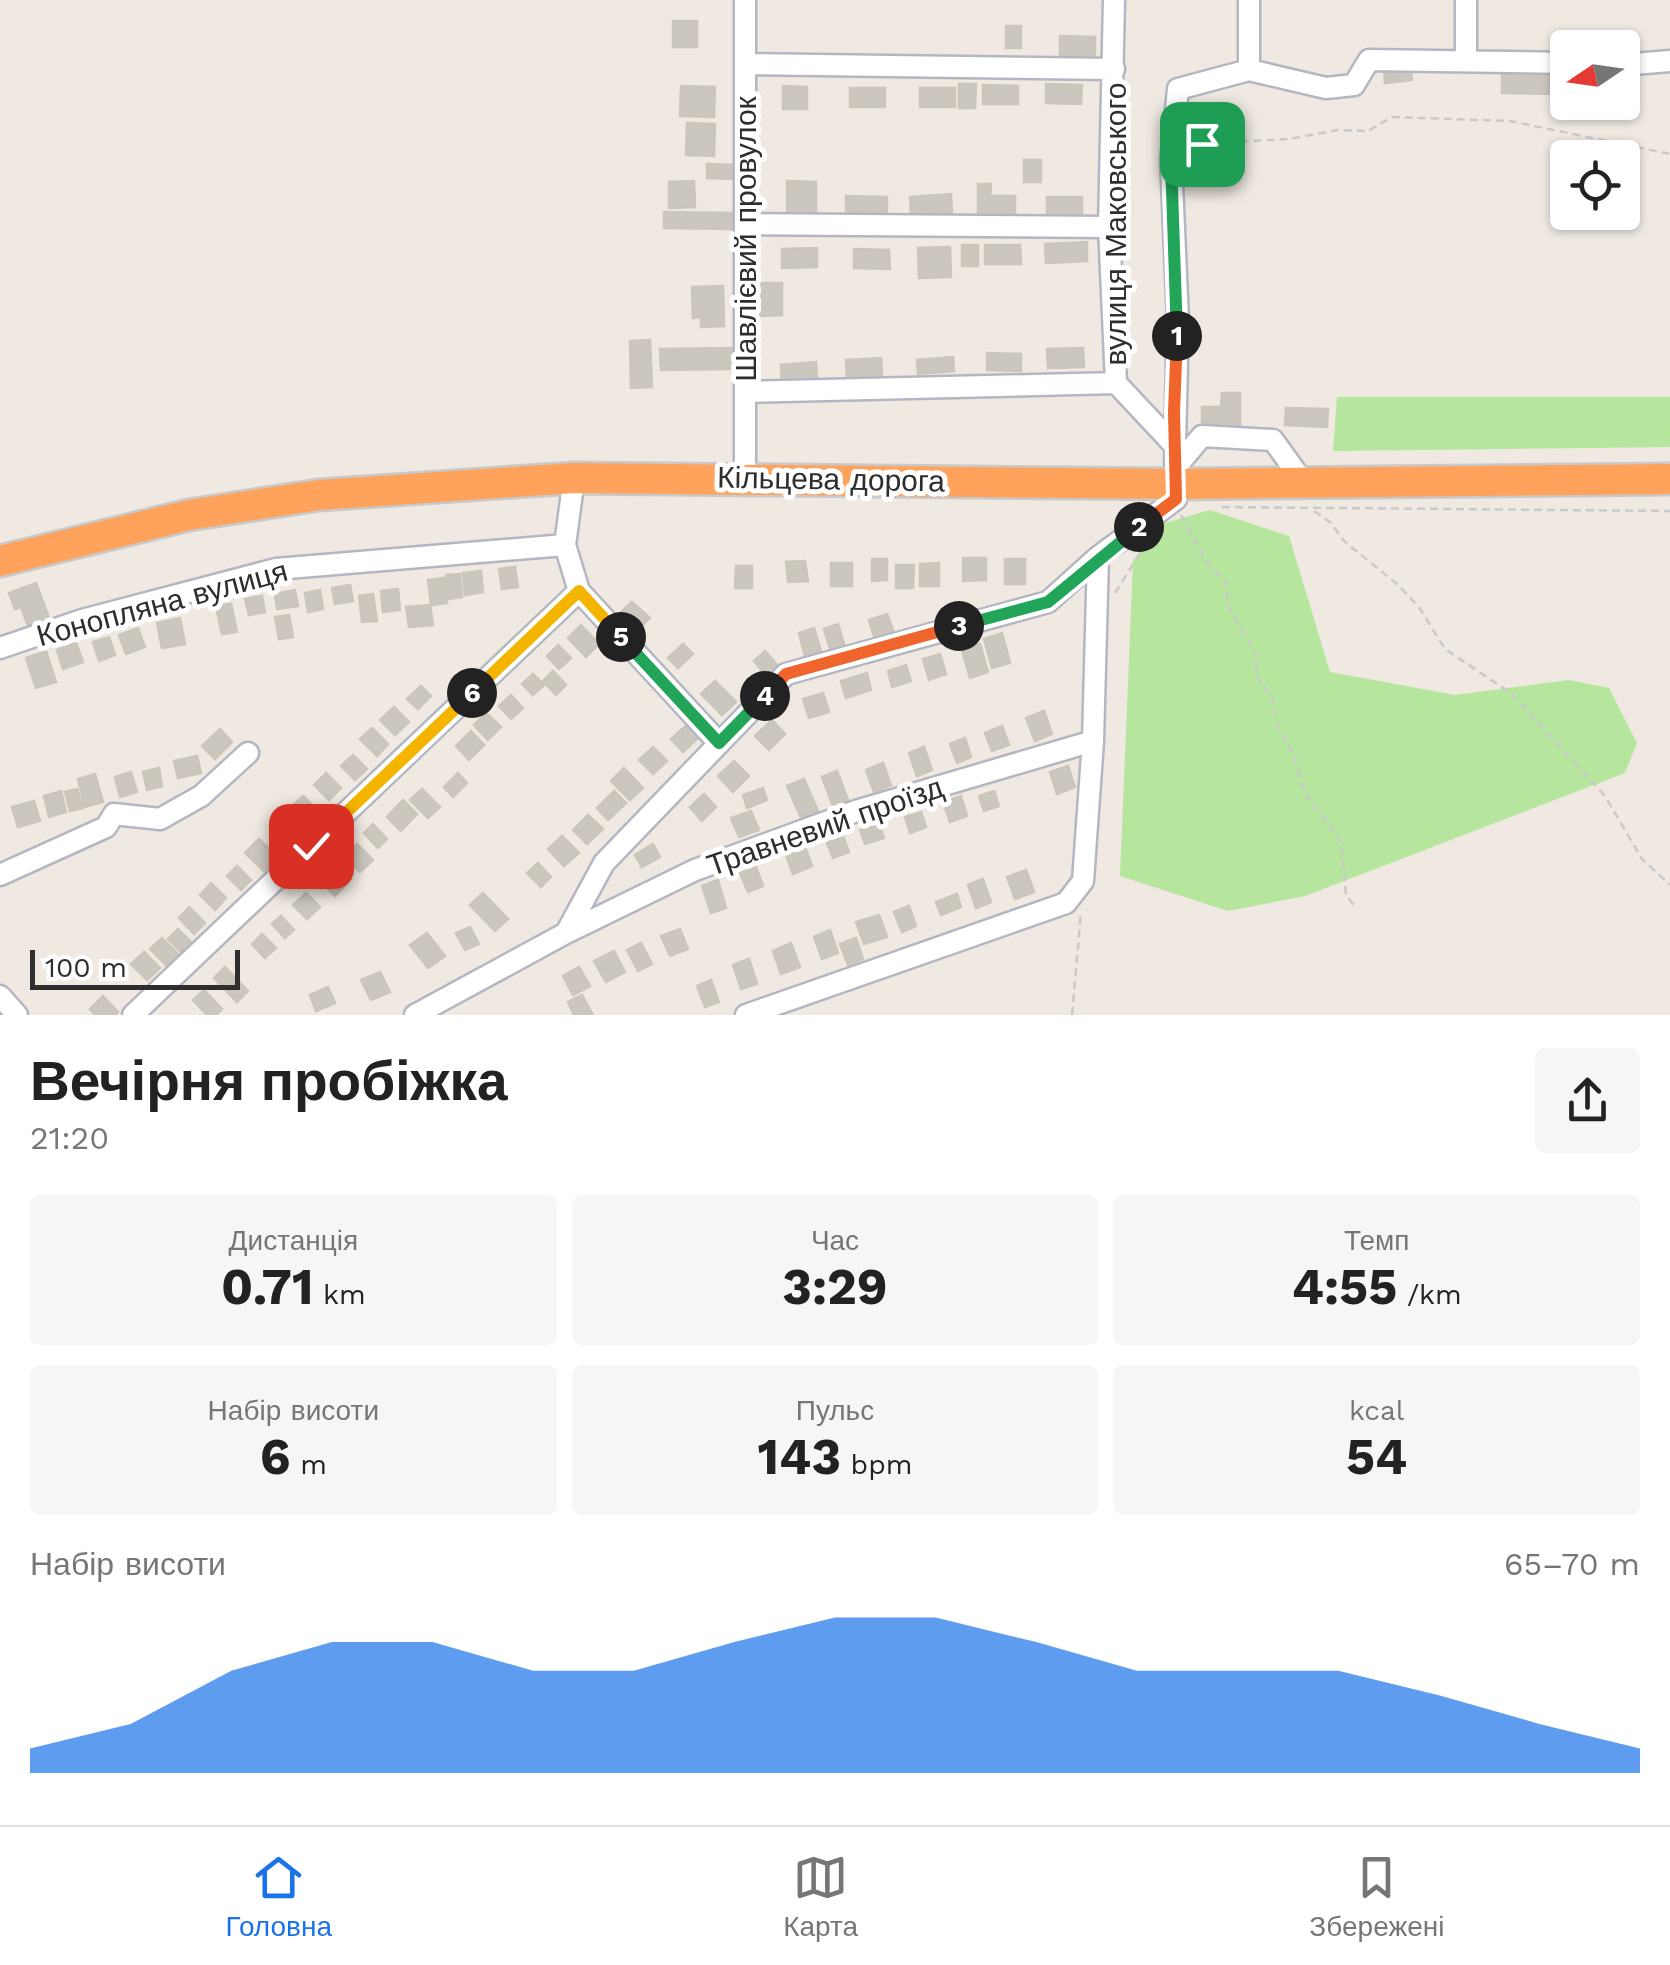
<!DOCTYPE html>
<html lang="uk">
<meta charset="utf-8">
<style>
:root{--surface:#fff;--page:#f6f6f6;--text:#222;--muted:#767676;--line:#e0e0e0;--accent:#1a73e8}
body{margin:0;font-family:"Work Sans",sans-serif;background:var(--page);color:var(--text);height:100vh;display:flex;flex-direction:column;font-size:38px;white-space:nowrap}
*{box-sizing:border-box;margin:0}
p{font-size:32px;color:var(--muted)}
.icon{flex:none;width:55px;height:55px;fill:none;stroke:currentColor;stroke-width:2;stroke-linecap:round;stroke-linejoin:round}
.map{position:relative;height:1015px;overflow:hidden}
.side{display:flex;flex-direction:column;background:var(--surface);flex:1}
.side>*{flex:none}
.needle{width:65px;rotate:257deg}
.fabs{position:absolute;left:1550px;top:30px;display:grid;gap:20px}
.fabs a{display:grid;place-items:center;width:90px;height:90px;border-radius:10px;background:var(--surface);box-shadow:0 2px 8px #0004;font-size:50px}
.scale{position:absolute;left:30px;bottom:25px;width:210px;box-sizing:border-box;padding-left:10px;border:5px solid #2e2e2e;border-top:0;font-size:28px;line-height:35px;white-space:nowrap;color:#2e2e2e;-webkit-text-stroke:8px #fff;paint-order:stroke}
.pin{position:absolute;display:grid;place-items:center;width:85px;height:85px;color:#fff;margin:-42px;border-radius:20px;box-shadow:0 5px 15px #0006}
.km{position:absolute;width:50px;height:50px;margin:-25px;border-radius:50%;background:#222;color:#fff;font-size:28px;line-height:50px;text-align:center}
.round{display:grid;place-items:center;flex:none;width:105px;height:105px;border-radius:10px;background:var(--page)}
.overview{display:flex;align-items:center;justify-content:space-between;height:170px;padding:0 30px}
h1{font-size:55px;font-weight:700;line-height:75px}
.stats{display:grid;grid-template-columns:repeat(3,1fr);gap:15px;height:170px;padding:10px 30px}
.stats div{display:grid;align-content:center;border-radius:10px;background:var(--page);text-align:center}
.stats b{font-size:50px;font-weight:700}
.stats small{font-size:28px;font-weight:400}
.stats p{font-size:28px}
.chart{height:280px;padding:20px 30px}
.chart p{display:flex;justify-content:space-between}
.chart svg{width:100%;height:180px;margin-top:10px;fill:var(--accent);opacity:.7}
.dock{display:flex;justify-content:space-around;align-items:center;height:140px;border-top:2px solid var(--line);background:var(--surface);font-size:28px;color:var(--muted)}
.dock a{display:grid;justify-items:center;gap:5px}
.dock .selected{color:var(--accent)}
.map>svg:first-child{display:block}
</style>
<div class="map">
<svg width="1670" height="1015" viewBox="0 0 1670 1015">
<rect width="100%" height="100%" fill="#efe9e1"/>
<path fill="#b6e59e" d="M 1337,397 L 1670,397 L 1670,447 L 1333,451 Z
M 1210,510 L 1289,536 L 1330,672 L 1455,695 L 1569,680 L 1609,688 L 1637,743 L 1625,773 L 1305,896 L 1228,911 L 1120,876 L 1133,561 L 1158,525 Z"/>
<path fill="#cbc7bf" stroke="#cbc5ba" stroke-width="2.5" d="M 673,21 L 697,21 L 697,47 L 673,47 Z
M 1006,26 L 1021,26 L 1021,48 L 1006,48 Z
M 1060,36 L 1095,37 L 1095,55 L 1060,55 Z
M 1410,66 L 1412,80 L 1385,83 L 1384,68 Z
M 1502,68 L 1560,69 L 1560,94 L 1502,93 Z
M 959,84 L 976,84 L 975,108 L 959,108 Z
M 1046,84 L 1082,85 L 1081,104 L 1046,103 Z
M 983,85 L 1018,86 L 1018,104 L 983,104 Z
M 681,86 L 715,87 L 714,117 L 680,116 Z
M 783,86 L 807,87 L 807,109 L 783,109 Z
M 850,88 L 885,88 L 885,107 L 850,107 Z
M 920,88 L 955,88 L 955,107 L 920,107 Z
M 687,123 L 715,124 L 714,156 L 686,155 Z
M 1024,160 L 1041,160 L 1041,182 L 1024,182 Z
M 707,164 L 734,165 L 734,179 L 707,178 Z
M 694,181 L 695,207 L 669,208 L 669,182 Z
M 787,181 L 816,182 L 816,216 L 787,215 Z
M 978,184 L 991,184 L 990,196 L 1015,196 L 1015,216 L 978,216 Z
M 951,194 L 952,213 L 911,216 L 910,197 Z
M 846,196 L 887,197 L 887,216 L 846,214 Z
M 1047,197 L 1082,197 L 1082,216 L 1047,216 Z
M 664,212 L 732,213 L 732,229 L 664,228 Z
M 1087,242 L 1087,261 L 1046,263 L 1045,244 Z
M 962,245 L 978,245 L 978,266 L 962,266 Z
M 985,245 L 1020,245 L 1021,264 L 985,264 Z
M 950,247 L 951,277 L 919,278 L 918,248 Z
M 817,248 L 817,267 L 782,268 L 782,249 Z
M 854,249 L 889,250 L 890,269 L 854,268 Z
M 760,283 L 782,283 L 782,315 L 760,316 Z
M 723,286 L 724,326 L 701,327 L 701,317 L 693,318 L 692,287 Z
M 650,340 L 652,387 L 631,388 L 630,341 Z
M 736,348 L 736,369 L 661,370 L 660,349 Z
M 1083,348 L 1084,367 L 1048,368 L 1047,349 Z
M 987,353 L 1021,354 L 1021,371 L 987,370 Z
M 953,357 L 954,371 L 918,374 L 917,360 Z
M 881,358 L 882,377 L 847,380 L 846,360 Z
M 816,362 L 817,382 L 782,384 L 781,365 Z
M 1222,393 L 1240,393 L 1240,426 L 1202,426 L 1202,407 L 1221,407 Z
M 1286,408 L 1328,409 L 1327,427 L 1285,425 Z
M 963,558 L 986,558 L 986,580 L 963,581 Z
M 872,559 L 887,559 L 887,580 L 872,581 Z
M 1005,559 L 1025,559 L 1025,584 L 1005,584 Z
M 805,561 L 808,581 L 788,582 L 786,562 Z
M 831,563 L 852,563 L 852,586 L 831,586 Z
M 939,563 L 939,586 L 920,586 L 920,564 Z
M 896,565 L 914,565 L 913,588 L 896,588 Z
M 736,566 L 752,566 L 752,588 L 735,588 Z
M 515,567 L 518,587 L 502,589 L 499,569 Z
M 481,571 L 483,592 L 465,595 L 463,573 Z
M 460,574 L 462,597 L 449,599 L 446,575 Z
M 444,578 L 447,603 L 431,605 L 428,580 Z
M 36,583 L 49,618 L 28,626 L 21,607 L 15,609 L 9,593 Z
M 350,585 L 353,601 L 335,604 L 332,588 Z
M 398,589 L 400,610 L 383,612 L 381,591 Z
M 295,590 L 298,606 L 277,609 L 275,594 Z
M 320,590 L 323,609 L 308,612 L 305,593 Z
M 373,594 L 377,621 L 362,622 L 359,596 Z
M 262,596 L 265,612 L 249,615 L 245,599 Z
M 632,602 L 650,618 L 636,631 L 618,615 Z
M 231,604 L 237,632 L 222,634 L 216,606 Z
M 430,605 L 433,625 L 409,627 L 406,607 Z
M 887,614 L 894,633 L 875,639 L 869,620 Z
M 289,615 L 293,637 L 279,639 L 275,617 Z
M 180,618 L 185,644 L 162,648 L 157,623 Z
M 838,624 L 845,647 L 831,652 L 824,629 Z
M 581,625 L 599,644 L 586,657 L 568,638 Z
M 138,628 L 145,647 L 126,654 L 119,635 Z
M 814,628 L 821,651 L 805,656 L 799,633 Z
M 1002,633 L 1010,663 L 992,668 L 984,639 Z
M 109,637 L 115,655 L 99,661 L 93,642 Z
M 76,643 L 83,662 L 63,669 L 57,650 Z
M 683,644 L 693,654 L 678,668 L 668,658 Z
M 980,644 L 988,672 L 970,678 L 962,650 Z
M 558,645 L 571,658 L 559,669 L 547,656 Z
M 46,651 L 56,682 L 36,688 L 26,658 Z
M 765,651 L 779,667 L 767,677 L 754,661 Z
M 940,654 L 946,674 L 929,680 L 923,659 Z
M 906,665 L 911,681 L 892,687 L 888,671 Z
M 553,671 L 566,685 L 556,695 L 543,681 Z
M 867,673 L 871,690 L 846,698 L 841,681 Z
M 533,674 L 544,685 L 533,695 L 522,684 Z
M 715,681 L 736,702 L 722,715 L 701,694 Z
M 421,686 L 431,696 L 418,709 L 407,699 Z
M 823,693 L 829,712 L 809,718 L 803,699 Z
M 511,695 L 523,708 L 511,719 L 499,706 Z
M 394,707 L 409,722 L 395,735 L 380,720 Z
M 1044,711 L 1052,734 L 1035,741 L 1026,718 Z
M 486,713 L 501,727 L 488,740 L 474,725 Z
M 772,720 L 785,734 L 769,750 L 755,736 Z
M 687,725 L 699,737 L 683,752 L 671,739 Z
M 1002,726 L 1009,745 L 992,751 L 985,733 Z
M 372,728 L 388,744 L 377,756 L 360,739 Z
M 220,729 L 232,742 L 215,759 L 202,746 Z
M 471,731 L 484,745 L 469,760 L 456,746 Z
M 965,738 L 971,757 L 957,763 L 950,744 Z
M 653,747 L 667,761 L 653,774 L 639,760 Z
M 924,747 L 932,770 L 917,776 L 909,753 Z
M 353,755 L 367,769 L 355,780 L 341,766 Z
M 197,756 L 201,773 L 178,778 L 174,761 Z
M 734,761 L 749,776 L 733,792 L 718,776 Z
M 883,763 L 891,785 L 874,792 L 866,770 Z
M 1068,766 L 1075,787 L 1057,794 L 1050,772 Z
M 159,768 L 162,786 L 147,790 L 143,772 Z
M 624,768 L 643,788 L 630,800 L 611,781 Z
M 837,771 L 848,800 L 833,806 L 822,777 Z
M 131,772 L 137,792 L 120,797 L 115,777 Z
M 326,773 L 341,788 L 329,800 L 314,785 Z
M 458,773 L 467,783 L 453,797 L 444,787 Z
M 95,774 L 103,802 L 85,807 L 78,779 Z
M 804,779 L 818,811 L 801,818 L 787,786 Z
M 763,788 L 767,800 L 747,808 L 743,795 Z
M 77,789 L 83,808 L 70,811 L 65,792 Z
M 422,789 L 440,807 L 428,818 L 410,800 Z
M 61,791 L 66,812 L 49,817 L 44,796 Z
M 614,791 L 626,803 L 608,820 L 597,808 Z
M 994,791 L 999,806 L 984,811 L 979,796 Z
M 704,794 L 716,807 L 702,821 L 690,807 Z
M 303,796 L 318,811 L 307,822 L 292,806 Z
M 961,796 L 967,816 L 950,822 L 943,802 Z
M 403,800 L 417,814 L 401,831 L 387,817 Z
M 34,801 L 40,821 L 18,827 L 12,807 Z
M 751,811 L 759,830 L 739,837 L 731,818 Z
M 921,812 L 926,827 L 910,833 L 905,817 Z
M 588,815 L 603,829 L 587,844 L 573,830 Z
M 284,822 L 298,836 L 287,848 L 272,833 Z
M 879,823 L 884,838 L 865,844 L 860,830 Z
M 373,824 L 387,839 L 378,848 L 364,833 Z
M 562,836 L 579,853 L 564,866 L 548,849 Z
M 843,836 L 849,852 L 833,858 L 827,843 Z
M 259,839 L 278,858 L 264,871 L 245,853 Z
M 357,844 L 373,860 L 360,872 L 344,856 Z
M 653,844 L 660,857 L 642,867 L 635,855 Z
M 805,847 L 812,866 L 793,874 L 786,855 Z
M 335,863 L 351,879 L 335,896 L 318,879 Z
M 538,863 L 551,877 L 541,887 L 527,873 Z
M 237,866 L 251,880 L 241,890 L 227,876 Z
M 756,867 L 763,886 L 748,892 L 740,873 Z
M 1026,870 L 1034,892 L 1015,899 L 1007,877 Z
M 983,879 L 991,902 L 976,908 L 968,885 Z
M 718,880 L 726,908 L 711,913 L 702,886 Z
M 211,883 L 226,898 L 215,910 L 200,895 Z
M 306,893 L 320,907 L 307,919 L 293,905 Z
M 483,893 L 508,919 L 495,931 L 470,905 Z
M 957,894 L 961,907 L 941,915 L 936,902 Z
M 909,906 L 916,926 L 902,932 L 894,912 Z
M 189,907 L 205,923 L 194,934 L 179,918 Z
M 879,915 L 887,937 L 864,944 L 856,922 Z
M 281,916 L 294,930 L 285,938 L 272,924 Z
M 470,927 L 479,944 L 465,950 L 456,933 Z
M 178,929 L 191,942 L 181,952 L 168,939 Z
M 680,929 L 688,949 L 670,956 L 661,936 Z
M 830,930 L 838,953 L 822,959 L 814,937 Z
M 427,933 L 445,956 L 428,968 L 410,945 Z
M 262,934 L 276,948 L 265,958 L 252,944 Z
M 162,938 L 179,955 L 167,966 L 150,949 Z
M 856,938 L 863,959 L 848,965 L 840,944 Z
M 641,943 L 652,964 L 638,971 L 627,950 Z
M 791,943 L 800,967 L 781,974 L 773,951 Z
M 614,951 L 625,972 L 606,982 L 594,961 Z
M 144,952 L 160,968 L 147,980 L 131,964 Z
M 749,959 L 757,984 L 741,989 L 733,965 Z
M 225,967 L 248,991 L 237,1002 L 214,978 Z
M 579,967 L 590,986 L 573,995 L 563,976 Z
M 380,972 L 390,992 L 371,1000 L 361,980 Z
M 711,980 L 719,1002 L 705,1007 L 697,986 Z
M 328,987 L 335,1003 L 316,1011 L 310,995 Z
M 204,990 L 222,1009 L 216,1015 L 207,1015 L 193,1000 Z
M 582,995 L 593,1015 L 574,1015 L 568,1002 Z
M 103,996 L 118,1012 L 115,1015 L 95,1015 L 90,1009 Z"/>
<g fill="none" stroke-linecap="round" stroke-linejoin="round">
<defs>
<path id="minor" d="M 745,0 L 745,477
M 1249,0 L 1249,70
M 1466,0 L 1466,60
M 745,64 L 1114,69
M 1622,65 L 1670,61
M 745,224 L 1109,227
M 745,392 L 1116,383
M 1175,446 L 1178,320 L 1171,160 L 1178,89 L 1249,70 L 1326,88 L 1354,85 L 1369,60 L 1568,63
M 1176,467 L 1202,436 L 1273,440 L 1304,483
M 579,591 L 719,743
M 0,648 L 82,620 L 276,569 L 565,545
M 0,875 L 106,827 L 114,814 L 160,819 L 201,796 L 248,753
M 566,933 L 695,870 L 859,810 L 1093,741
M 0,996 L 17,1015
M 133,1015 L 579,591 L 565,545 L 574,478
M 415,1015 L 566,933 L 604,863 L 786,674 L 1048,602 L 1098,557 L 1176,499 L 1175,446 L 1116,383 L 1109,227 L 1114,0
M 746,1015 L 1066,903 L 1083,881 L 1093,741 L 1098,557"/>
<path id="highway" d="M 0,561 L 189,515 L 319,495 L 574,478 L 1178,484 L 1670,479"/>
</defs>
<use href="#minor" stroke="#b4b7c1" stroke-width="25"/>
<use href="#highway" stroke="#c9c9c9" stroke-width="35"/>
<path stroke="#c9c9c9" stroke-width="2.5" stroke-dasharray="8 5" stroke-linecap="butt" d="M 1190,150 L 1202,144 L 1289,139 L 1338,130 L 1368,131 L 1392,117 L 1510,121 L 1670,154
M 1222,507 L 1670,511
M 1314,511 L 1330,522 L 1344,541 L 1397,584 L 1419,607 L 1445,649 L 1512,694 L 1605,796 L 1642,859 L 1670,885
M 1181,515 L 1206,561 L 1226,583 L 1228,606 L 1256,654 L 1257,676 L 1272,698 L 1277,725 L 1294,756 L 1304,791 L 1341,842 L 1346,895 L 1356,908
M 1115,593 L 1145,545
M 1072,1015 L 1081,912"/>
<use href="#minor" stroke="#fff" stroke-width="20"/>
<use href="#highway" stroke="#ffa35c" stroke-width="30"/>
</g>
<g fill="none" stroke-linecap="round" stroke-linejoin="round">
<defs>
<path id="split-1" d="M 1177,336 L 1171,160 L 1202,144"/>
<path id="split-2" d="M 1139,527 L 1176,499 L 1174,412 L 1177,336"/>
<path id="split-3" d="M 959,626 L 1048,602 L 1139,527"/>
<path id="split-4" d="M 765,696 L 786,674 L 959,626"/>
<path id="split-5" d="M 621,637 L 719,743 L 765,696"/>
<path id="split-6" d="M 472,693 L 579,591 L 621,637"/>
<path id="split-7" d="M 311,846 L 472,693"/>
</defs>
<use href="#split-1" stroke="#fff" stroke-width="20"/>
<use href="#split-2" stroke="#fff" stroke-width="20"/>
<use href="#split-3" stroke="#fff" stroke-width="20"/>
<use href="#split-4" stroke="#fff" stroke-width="20"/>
<use href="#split-5" stroke="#fff" stroke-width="20"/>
<use href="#split-6" stroke="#fff" stroke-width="20"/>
<use href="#split-7" stroke="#fff" stroke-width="20"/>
<use href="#split-1" stroke="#22a559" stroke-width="12"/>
<use href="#split-2" stroke="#f0652b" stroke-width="12"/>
<use href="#split-3" stroke="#22a559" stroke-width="12"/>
<use href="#split-4" stroke="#f0652b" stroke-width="12"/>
<use href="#split-5" stroke="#22a559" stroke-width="12"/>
<use href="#split-6" stroke="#f5b400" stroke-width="12"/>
<use href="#split-7" stroke="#f5b400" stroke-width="12"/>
</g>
<g text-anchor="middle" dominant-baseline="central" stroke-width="10" stroke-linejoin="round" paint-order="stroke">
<g font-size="30" fill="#2e2e2e" stroke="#fff">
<text transform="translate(1115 224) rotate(-90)">вулиця Маковського</text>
<text transform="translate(745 239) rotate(-90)">Шавлієвий провулок</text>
<text transform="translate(831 479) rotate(1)">Кільцева дорога</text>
<text transform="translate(162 603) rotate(-15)">Конопляна вулиця</text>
<text transform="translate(825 826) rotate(-19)">Травневий проїзд</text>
</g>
</g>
</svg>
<div class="fabs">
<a><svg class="needle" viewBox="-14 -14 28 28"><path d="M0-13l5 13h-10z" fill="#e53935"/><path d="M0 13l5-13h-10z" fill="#767676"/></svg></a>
<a><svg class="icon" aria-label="locate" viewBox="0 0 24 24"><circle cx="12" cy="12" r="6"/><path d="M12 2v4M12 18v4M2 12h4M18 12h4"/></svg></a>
</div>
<div class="scale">100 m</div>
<div class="pin" style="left:1202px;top:144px;background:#1e9e55"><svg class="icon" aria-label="arrive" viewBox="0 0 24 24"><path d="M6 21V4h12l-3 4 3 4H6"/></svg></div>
<div class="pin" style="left:311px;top:846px;background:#d93025"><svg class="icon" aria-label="check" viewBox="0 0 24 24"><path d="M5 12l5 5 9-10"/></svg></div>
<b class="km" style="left:1177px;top:336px">1</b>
<b class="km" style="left:1139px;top:527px">2</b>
<b class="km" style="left:959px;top:626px">3</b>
<b class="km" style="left:765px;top:696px">4</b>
<b class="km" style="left:621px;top:637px">5</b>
<b class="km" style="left:472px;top:693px">6</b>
</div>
<section class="side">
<div class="overview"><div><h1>Вечірня пробіжка</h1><p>21:20</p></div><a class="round"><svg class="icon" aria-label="share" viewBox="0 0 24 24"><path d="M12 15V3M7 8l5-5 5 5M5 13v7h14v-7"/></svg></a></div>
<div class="stats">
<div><p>Дистанція</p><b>0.71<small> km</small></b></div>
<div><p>Час</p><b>3:29</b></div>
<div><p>Темп</p><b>4:55<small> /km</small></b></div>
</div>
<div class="stats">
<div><p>Набір висоти</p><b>6<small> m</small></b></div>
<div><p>Пульс</p><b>143<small> bpm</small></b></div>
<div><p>kcal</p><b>54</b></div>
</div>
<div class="chart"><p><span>Набір висоти</span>65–70 m</p>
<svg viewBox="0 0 160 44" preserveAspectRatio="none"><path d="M0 44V38L10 32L20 19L30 12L40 12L50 19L60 19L70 12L80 6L90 6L100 12L110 19L120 19L130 19L140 25L150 32L160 38V44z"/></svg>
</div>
</section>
<nav class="dock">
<a class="selected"><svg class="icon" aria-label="home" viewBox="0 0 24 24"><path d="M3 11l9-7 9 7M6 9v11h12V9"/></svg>Головна</a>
<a><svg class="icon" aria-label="map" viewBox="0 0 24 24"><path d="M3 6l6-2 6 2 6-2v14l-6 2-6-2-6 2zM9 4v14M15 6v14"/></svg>Карта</a>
<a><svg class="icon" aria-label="saved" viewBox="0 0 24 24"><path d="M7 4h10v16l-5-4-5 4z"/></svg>Збережені</a>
</nav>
